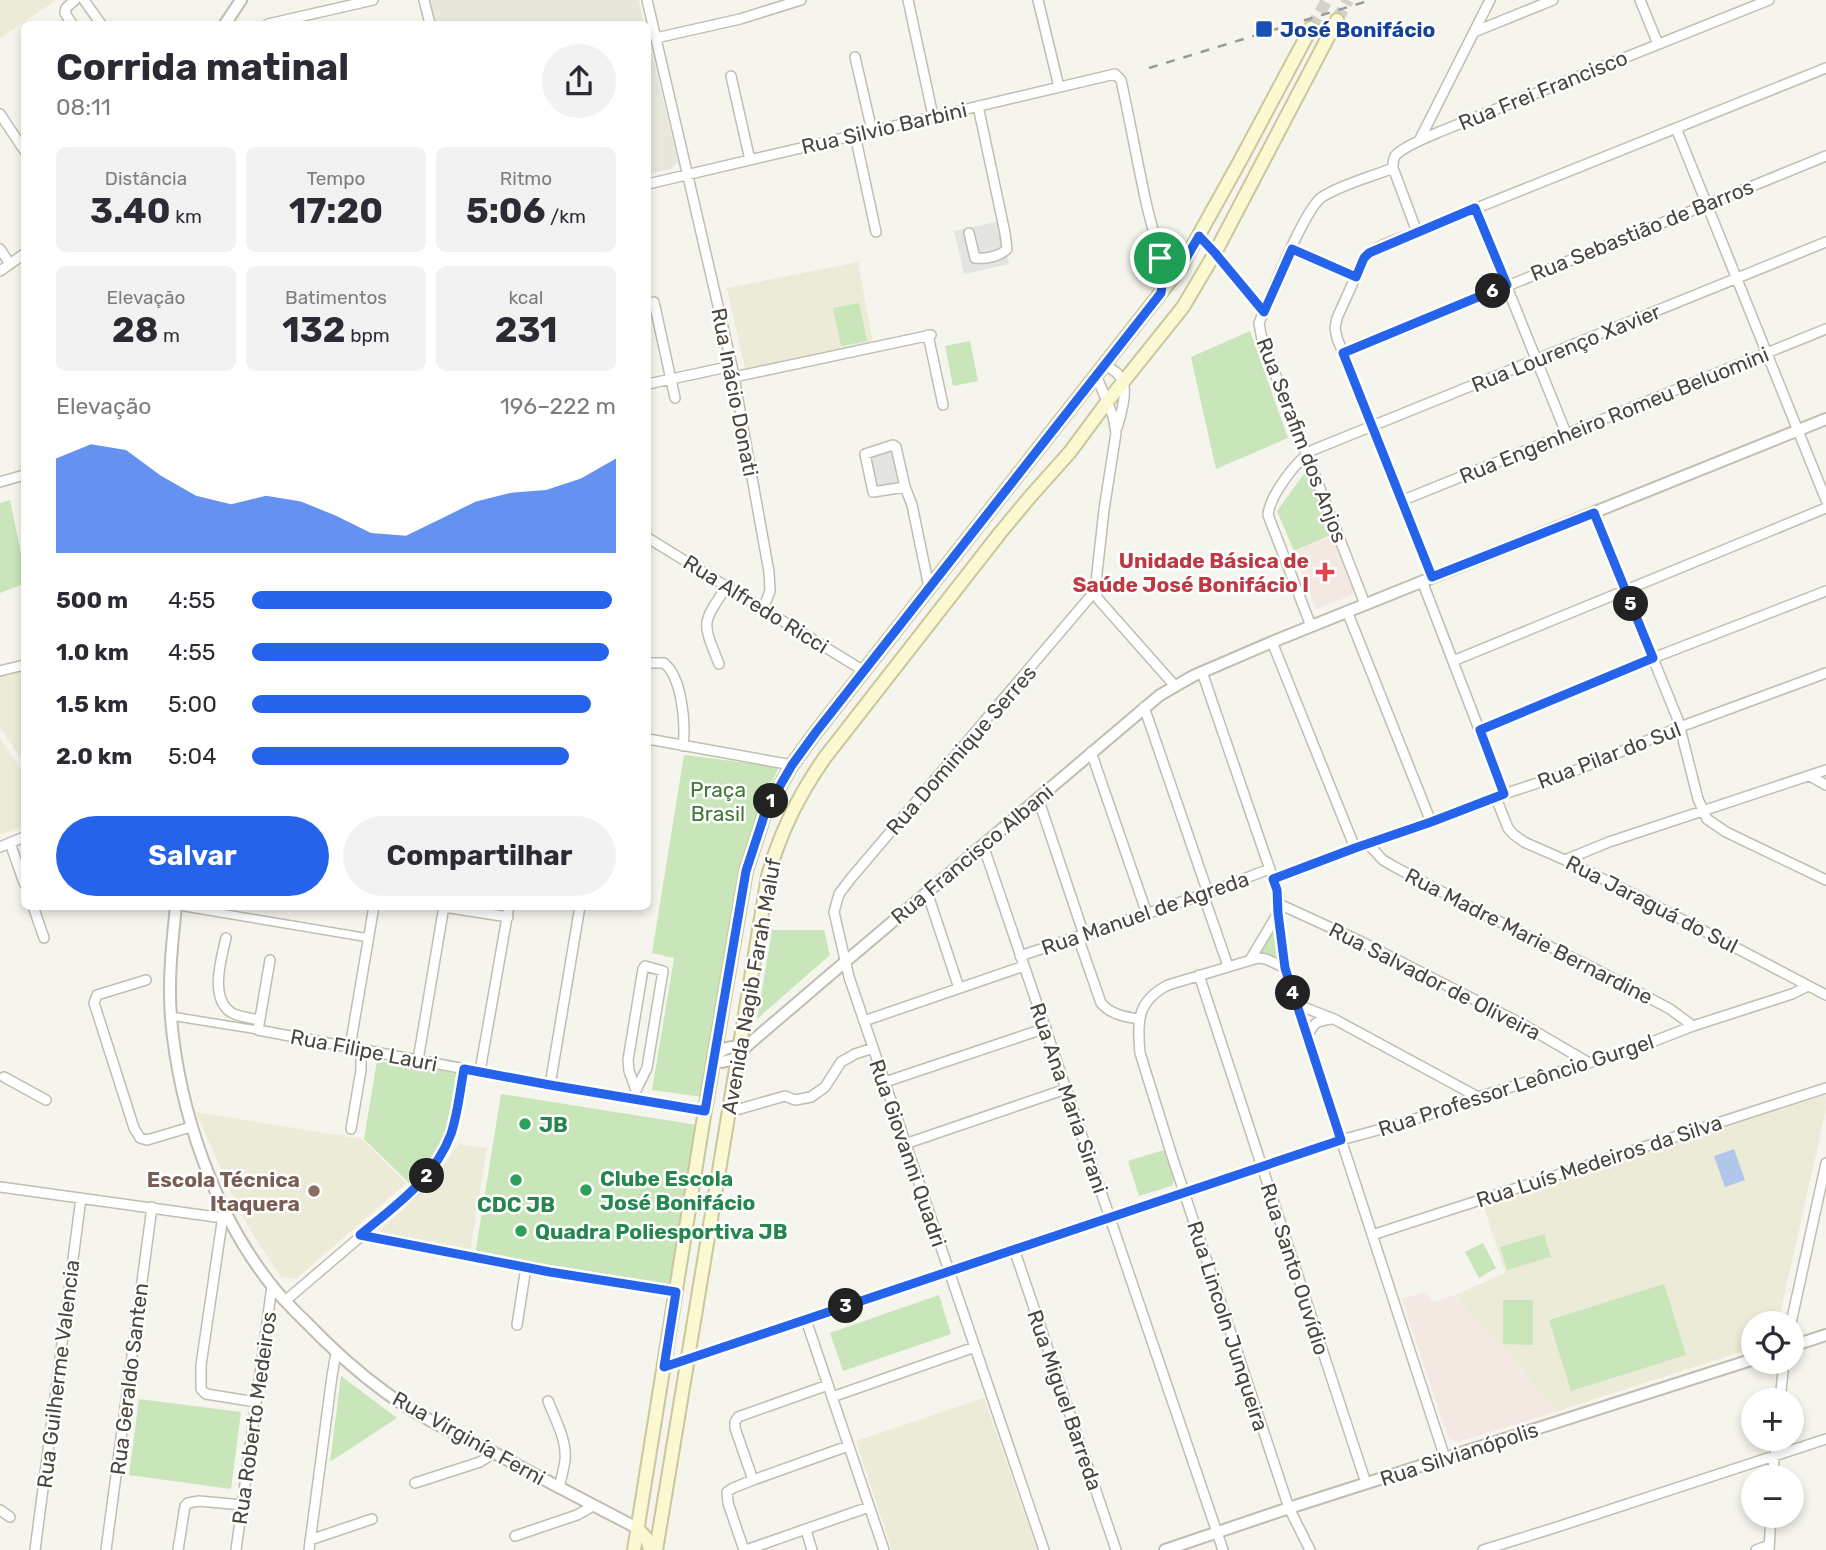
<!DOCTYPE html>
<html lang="pt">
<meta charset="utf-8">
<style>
:root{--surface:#fff;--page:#f2f2f3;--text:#2b2b33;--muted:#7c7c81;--accent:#2563eb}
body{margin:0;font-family:Rubik,sans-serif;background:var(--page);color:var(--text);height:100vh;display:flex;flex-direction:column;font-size:26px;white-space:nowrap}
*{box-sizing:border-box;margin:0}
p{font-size:23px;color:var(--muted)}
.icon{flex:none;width:38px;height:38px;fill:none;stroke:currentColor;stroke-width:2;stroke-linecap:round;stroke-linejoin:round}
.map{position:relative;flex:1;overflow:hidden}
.drawer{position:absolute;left:21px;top:21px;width:630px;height:889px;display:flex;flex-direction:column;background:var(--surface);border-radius:10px;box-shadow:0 4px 10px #0003}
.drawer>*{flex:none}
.controls{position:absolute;left:1741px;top:1311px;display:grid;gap:14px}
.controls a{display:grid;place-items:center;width:63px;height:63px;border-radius:50%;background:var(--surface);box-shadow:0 4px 10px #0003;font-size:35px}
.pin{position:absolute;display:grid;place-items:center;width:60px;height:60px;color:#fff;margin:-30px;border:4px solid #fff;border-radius:50%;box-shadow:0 2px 7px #0007}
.km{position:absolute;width:35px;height:35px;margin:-18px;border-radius:50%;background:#222;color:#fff;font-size:19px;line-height:35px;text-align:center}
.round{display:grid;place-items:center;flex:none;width:74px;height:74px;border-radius:37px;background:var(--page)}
.summary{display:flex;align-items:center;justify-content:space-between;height:119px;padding:0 35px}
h1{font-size:38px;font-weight:700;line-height:52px}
.metrics{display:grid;grid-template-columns:repeat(3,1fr);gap:10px;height:119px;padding:7px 35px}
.metrics div{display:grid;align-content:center;border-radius:10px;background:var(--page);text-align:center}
.metrics b{font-size:35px;font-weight:700}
.metrics small{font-size:19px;font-weight:400}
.metrics p{font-size:19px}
.chart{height:196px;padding:14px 35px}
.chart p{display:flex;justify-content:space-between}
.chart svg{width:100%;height:126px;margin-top:7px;fill:var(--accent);opacity:.7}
.primary-button{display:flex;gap:14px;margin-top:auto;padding:14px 35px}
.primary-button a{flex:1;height:80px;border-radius:42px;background:var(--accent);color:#fff;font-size:28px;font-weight:700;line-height:80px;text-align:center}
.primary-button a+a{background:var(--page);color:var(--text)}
ul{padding:0 35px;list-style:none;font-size:23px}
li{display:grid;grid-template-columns:112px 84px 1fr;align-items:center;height:52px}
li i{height:18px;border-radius:9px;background:var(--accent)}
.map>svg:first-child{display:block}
</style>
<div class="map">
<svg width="1826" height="1550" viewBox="0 0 1826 1550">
<rect width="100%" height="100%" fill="#f5f4ed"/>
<path fill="#e8e7db" d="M 430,0 L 639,0 L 644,24 L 435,24 Z
M 648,37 L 678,162 L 671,169 L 648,174 Z"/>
<path fill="#ecebd8" d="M 0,0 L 56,0 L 0,38 Z
M 858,262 L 873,344 L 745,369 L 727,288 Z
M 24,668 L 24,763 L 0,727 L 0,675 Z
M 0,738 L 24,774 L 24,826 L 0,835 Z
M 1825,1094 L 1826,1110 L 1778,1323 L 1754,1323 L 1753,1348 L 1558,1411 L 1455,1295 L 1505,1273 L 1484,1207 Z
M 196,1112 L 362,1139 L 406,1183 L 296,1279 L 281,1277 L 250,1230 L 234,1199 Z
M 459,1144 L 487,1148 L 470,1252 L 377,1233 L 429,1185 Z
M 984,1398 L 1037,1550 L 892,1550 L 856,1441 Z"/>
<path fill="#f4e8e2" d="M 1334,535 L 1357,593 L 1316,609 L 1293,552 Z
M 1425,1292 L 1434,1302 L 1455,1295 L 1558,1411 L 1458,1442 L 1451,1440 L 1448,1437 L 1402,1299 Z"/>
<path fill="#c9e5ba" d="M 859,303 L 867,341 L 841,346 L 833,308 Z
M 1250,331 L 1288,438 L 1216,469 L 1191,357 Z
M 970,341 L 978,381 L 953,386 L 945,346 Z
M 1306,471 L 1333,534 L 1294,551 L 1277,511 Z
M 10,500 L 24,568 L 24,584 L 0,593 L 0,503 Z
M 684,755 L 779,767 C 761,804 747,838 738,879 L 703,1097 L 652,1090 L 674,958 L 652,953 Z
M 1275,926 L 1284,965 L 1253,957 Z
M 772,930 L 824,930 L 830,955 L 757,1019 Z
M 377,1061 L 456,1073 C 458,1085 456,1096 453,1107 C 446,1140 433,1160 409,1183 L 364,1139 Z
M 501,1094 L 697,1125 L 672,1286 L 475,1255 Z
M 1164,1150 L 1174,1179 L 1173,1184 L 1171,1186 L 1139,1196 L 1128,1161 Z
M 1544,1234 L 1551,1257 L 1507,1270 L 1500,1247 Z
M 1483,1243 L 1496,1268 L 1479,1278 L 1465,1252 Z
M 1664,1284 L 1686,1355 L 1571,1391 L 1549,1320 Z
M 939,1295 L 951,1334 L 843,1371 L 830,1333 Z
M 1503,1300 L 1533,1300 L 1533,1345 L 1503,1344 Z
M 341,1376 L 397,1418 L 330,1462 Z
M 139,1399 L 241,1412 L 231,1489 L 129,1475 Z"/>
<path fill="#e4e4e0" d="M 1000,221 L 1009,264 L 964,274 L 954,231 Z
M 894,447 L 902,486 L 872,492 L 866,455 Z"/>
<path fill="#b0c7eb" d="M 1734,1149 L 1745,1180 L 1725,1187 L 1714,1156 Z"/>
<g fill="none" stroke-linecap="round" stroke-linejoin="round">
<path stroke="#d3d1c9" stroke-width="12" stroke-dasharray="12 6" stroke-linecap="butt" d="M 1337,20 L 1348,0
M 1311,28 L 1327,0"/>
<defs>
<path id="pedestrian" d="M 179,906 L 369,938
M 171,1016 L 258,1030"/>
<path id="minor" d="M 84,0 L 101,24
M 424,0 L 430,24
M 647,0 L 732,366 L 769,572 L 770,591 L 763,609
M 908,0 L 933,116
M 1038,0 L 1059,87
M 1640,0 L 1658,44
M 72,24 L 65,13 L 66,8 L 75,0
M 268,24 L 373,0
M 1474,32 L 1553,0
M 656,38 L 740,19 L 801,0
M 855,57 L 872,131
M 731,76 L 750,160
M 0,114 L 24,150
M 1676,128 L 1826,500
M 855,135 L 876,232
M 1419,141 L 1490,0
M 648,184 L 1115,74 L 1121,80 C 1130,121 1137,161 1146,202 C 1152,231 1165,261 1162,291
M 1475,208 L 1566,433
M 1417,232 L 1393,168 C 1393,164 1393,160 1395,156 C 1402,147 1428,137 1439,132 L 1769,0
M 969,233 L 975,258 C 985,259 999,257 1007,249 L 1005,233 L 978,106
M 1199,236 L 1215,253 L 1264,312
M 0,249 L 10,264
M 1292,249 L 1356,277
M 1160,258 L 1169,264 L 1181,267
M 0,271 L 24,254
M 654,302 L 675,398
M 928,335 L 943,405
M 1343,353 L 1826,156
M 1104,366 C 1134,375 1124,404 1117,428
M 1096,375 L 1113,416 L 1116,433 L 1104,510 L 1095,591 L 1098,599 L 1175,686
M 734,377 L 931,335
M 648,384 L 732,366
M 0,482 L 24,475
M 905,487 L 873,492 L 865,454 L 893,445 L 896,447 L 905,487 L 912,505 L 929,587
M 1401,501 L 1826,329
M 1594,513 L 1678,720 L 1698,799 L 1707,819 L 1726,832 L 1826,880
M 648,538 L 864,671
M 1432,577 L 1337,338 L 1335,328 L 1337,318 L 1364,258 C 1377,244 1400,239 1417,232 L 1826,68
M 1422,581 L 1504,794
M 1365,604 L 1262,340 L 1259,323 C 1269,299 1304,209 1322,197 C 1342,184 1371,177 1393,168
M 1347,611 L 1431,822
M 1311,626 L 1268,515 C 1270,495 1296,461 1313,450 L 1826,242
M 1272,642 L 1355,848
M 1453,661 L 1826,508
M 648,663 L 664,663 C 682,677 686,724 683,746
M 719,664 C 702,621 701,625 727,586
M 0,671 L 24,665
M 1202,672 L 1277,890 L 1278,913 L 1250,960
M 1144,707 L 1208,893
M 1480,730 L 1653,658 L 1826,591
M 648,739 L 792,765
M 1091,752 L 1147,914
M 1810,776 L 1826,785
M 1038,798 L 1084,935
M 1496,798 L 1508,828 L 1513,834 L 1524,842 L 1565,860 L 1641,898 L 1826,995
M 10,843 L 24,883
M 1367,843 L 1383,860 L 1393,866 L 1484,914 L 1599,971 L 1670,1009 L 1693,1026
M 983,845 L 1223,1550
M 0,847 L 24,837
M 1565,860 L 1609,842 L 1826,770
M 1273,879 L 1355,848 L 1431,822 L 1504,794 L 1574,771 L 1680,727 L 1826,673
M 927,892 L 959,988
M 1203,894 L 1228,966
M 1279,904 L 1362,942 L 1524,1025 L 1589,1063
M 33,906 L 44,938
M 444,907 L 508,917
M 1278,913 L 1285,968 L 1445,1458
M 1078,937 L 1101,1003 C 1110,1014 1125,1017 1139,1019
M 226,938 C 221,959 209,999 232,1013 C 240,1017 251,1018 259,1020
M 1020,956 L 1208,893 L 1269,869
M 270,960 L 258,1030 L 550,1085 L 705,1110
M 1285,968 L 1266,959 L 1258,958 L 1168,985 C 1137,1001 1137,1021 1140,1053 L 1172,1156 L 1289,1508 L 1310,1550
M 1199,975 L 1366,1483
M 146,980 L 97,995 L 94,1003 L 96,1009 L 134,1128 L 140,1138 L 147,1140 L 191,1127
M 1298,1005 L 1334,1019 L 1478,1097
M 864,1021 L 1024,966
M 1307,1037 C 1314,1022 1316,1021 1332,1019
M 350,1047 L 374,906
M 418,1060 L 444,906
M 480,1071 L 509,906
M 4,1077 L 46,1100
M 885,1082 L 1046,1028
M 550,1085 L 580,906
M 635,1099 L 636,1090 L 647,1068 L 663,971 L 645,966 L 643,969 L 628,1060 L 629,1071 L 636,1090
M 729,1112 L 785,1096 L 795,1100 L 811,1097 L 825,1087 L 841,1062 L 855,1054 L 873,1048
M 351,1129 L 361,1070 L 361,1049
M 905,1144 L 1066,1089
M 0,1187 L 223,1218
M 224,1209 L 201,1365 L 201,1389 L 206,1394 L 256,1402
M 360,1235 L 550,1272 L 676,1292
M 1372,1235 L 1826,1088
M 1014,1249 L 1116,1550
M 285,1301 L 414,1191 C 451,1149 455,1122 464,1069
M 806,1320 L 884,1550
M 1791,1323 L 1826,1163
M 517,1325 L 526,1267
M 664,1367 L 1341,1140 L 1396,1125 L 1449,1108 L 1478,1097 L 1634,1049 L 1693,1026 L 1792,994 L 1808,986
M 832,1397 L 975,1347
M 1780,1400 L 1784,1362
M 548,1401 C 555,1419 567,1440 565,1460 C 564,1469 561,1479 559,1488
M 1772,1477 L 1777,1438
M 753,1480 L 735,1428 L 735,1422 L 738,1417 L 828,1385
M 415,1483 L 480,1462 L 494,1453
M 0,1510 L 10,1517
M 806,1530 L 812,1550
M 515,1536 L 577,1515 L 593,1506
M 310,1540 L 372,1519
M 35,1550 L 81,1198
M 106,1550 L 152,1207
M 178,1550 L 185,1506 L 188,1503 L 199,1501 L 242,1505
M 236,1550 L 272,1286
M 309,1550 L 332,1376 L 336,1353
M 744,1550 L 728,1503 L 727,1492 L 733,1488 L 753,1480 L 848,1446
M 746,1550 L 869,1507
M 1044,1550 L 849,977 L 834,912 L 839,894 L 852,877 L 1095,591
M 1483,1550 L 1554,1528 L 1826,1439
M 1756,1550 L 1769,1545
M 1769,1550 L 1771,1516"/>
<path id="tertiary" d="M 225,24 L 241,0
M 176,906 C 172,944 168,980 171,1018 C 179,1110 214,1214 273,1287 C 283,1300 295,1311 306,1322 C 331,1348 356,1371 385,1392 C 416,1415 452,1432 487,1449 C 537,1476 587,1502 637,1528
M 715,1055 L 727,1048 L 746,1045
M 714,1060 L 722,1062 L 734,1059 L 749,1044 L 845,962 L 1160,695 L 1193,676 L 1272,642 L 1826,419
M 1792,1346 L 1826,1335
M 1165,1550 L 1289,1508 L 1754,1359"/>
<path id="secondary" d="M 637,1528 L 647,1539 L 650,1550
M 634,1550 L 705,1110 L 746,871 L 766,810 L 792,765 L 816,732 L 1181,267 L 1240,161 L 1311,28
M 656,1550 L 768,876 C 780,832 799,794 826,756 L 1000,533 L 1029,498 L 1070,452 L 1107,402 L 1183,307 L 1215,253 L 1337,20"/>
</defs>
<use href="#pedestrian" stroke="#c0beb0" stroke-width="10"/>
<use href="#minor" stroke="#c0beb0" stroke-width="12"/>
<use href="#tertiary" stroke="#c0beb0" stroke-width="14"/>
<use href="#secondary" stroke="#cac79d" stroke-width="16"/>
<use href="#pedestrian" stroke="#fff" stroke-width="7"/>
<use href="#minor" stroke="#fff" stroke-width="9"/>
<use href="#tertiary" stroke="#fff" stroke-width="10"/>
<use href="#secondary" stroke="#faf9d1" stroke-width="12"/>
<path stroke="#9a9a9a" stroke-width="2.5" stroke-dasharray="9 9" stroke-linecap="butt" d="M 1149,68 L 1371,0"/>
</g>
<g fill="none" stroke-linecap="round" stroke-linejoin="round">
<defs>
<path id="route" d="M 1475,208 L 1507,285 L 1343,353 L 1432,577 L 1594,513 L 1653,658 L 1480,730 L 1504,794 L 1431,822 L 1355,848 L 1273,879 L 1277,890 L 1278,913 L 1285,968 L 1341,1140 L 664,1367 L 676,1292 L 550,1272 L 360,1235 C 396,1205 434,1179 451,1134 C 458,1113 460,1090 464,1069 L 550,1085 L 705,1111 L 746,871 L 766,810 L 792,765 L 816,732 L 1161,293 L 1163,278 L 1160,258 L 1168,264 L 1181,267 L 1199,236 L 1215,253 L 1264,312 L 1292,249 L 1356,277 L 1364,258 L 1369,253 Z"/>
</defs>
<use href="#route" stroke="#fff" stroke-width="14"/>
<use href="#route" stroke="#2563eb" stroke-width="9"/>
</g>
<rect fill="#1a4fb4" stroke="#fff" stroke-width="2.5" x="1255" y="20" width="18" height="18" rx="3.5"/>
<path fill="#e0444e" stroke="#fff" stroke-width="2.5" d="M1321.5 561.5h7v7h7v7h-7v7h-7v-7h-7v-7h7z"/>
<g fill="#2e9e5b" stroke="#fff" stroke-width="2.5">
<circle cx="525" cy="1124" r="7"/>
<circle cx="516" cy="1180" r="7"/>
<circle cx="586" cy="1190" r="7"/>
<circle cx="521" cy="1231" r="7"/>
</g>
<circle fill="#8d6e63" stroke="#fff" stroke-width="2.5" cx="314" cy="1191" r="7"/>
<g text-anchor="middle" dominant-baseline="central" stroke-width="5" stroke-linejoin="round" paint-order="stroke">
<g font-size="21" font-weight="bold" fill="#164399" stroke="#fff" text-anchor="start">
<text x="1280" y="29">José Bonifácio</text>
</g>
<g font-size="21" fill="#49463b" stroke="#fff">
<text transform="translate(1543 90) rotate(-22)">Rua Frei Francisco</text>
<text transform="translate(884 128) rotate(-13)">Rua Silvio Barbini</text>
<text transform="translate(1642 230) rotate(-22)">Rua Sebastião de Barros</text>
<text transform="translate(1566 348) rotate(-22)">Rua Lourenço Xavier</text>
<text transform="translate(735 392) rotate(79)">Rua Inácio Donati</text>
<text transform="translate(1614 415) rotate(-22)">Rua Engenheiro Romeu Beluomini</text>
<text transform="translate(1302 440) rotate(69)">Rua Serafim dos Anjos</text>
<text transform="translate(756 604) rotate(32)">Rua Alfredo Ricci</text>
<text transform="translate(961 750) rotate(-49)">Rua Dominique Serres</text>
<text transform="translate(1609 755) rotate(-21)">Rua Pilar do Sul</text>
<text transform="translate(972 854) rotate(-40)">Rua Francisco Albani</text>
<text transform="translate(1652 904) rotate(27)">Rua Jaraguá do Sul</text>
<text transform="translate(1145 913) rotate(-19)">Rua Manuel de Agreda</text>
<text transform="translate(1529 936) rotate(27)">Rua Madre Marie Bernardine</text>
<text transform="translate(1435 981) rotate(27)">Rua Salvador de Oliveira</text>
<text transform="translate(751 986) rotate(-80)">Avenida Nagib Farah Maluf</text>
<text transform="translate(364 1050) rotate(11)">Rua Filipe Lauri</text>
<text transform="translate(1516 1085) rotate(-18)">Rua Professor Leôncio Gurgel</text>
<text transform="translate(1069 1098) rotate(71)">Rua Ana Maria Sirani</text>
<text transform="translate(908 1153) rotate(71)">Rua Giovanni Quadri</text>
<text transform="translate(1599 1161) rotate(-18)">Rua Luís Medeiros da Silva</text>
<text transform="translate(1295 1269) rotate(72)">Rua Santo Ouvídio</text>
<text transform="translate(1228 1326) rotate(72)">Rua Lincoln Junqueira</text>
<text transform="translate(58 1374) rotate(-83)">Rua Guilherme Valencia</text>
<text transform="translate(129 1379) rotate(-83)">Rua Geraldo Santen</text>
<text transform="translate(1065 1400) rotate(71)">Rua Miguel Barreda</text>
<text transform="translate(254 1418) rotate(-82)">Rua Roberto Medeiros</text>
<text transform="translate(469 1438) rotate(29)">Rua Virginía Ferni</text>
<text transform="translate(1459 1454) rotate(-18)">Rua Silvianópolis</text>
</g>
<g font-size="21" font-weight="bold" fill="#be3a42" stroke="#fff" text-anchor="end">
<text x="1309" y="560">Unidade Básica de<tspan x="1309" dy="24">Saúde José Bonifácio I</tspan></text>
</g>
<g font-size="21" fill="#3e7732" stroke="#fff">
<text x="718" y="789">Praça<tspan x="718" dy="24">Brasil</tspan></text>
</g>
<g font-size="21" font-weight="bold" fill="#27864d" stroke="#fff" text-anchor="start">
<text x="539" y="1124">JB</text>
<text x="600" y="1178">Clube Escola<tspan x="600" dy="24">José Bonifácio</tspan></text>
<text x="516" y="1204" text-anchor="middle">CDC JB</text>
<text x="535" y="1231">Quadra Poliesportiva JB</text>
</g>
<g font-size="21" font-weight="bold" fill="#785e54" stroke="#fff" text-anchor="end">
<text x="300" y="1179">Escola Técnica<tspan x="300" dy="24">Itaquera</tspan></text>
</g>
</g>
</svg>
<div class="controls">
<a><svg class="icon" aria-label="locate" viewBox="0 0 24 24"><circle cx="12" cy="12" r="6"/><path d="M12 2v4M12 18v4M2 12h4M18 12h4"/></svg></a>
<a>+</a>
<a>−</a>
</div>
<div class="pin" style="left:1160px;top:258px;background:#1e9e55"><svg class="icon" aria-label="arrive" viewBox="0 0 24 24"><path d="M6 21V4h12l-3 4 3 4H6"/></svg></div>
<b class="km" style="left:771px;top:801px">1</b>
<b class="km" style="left:427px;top:1176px">2</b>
<b class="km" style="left:846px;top:1306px">3</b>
<b class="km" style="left:1293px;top:993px">4</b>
<b class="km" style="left:1631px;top:604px">5</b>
<b class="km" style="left:1493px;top:291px">6</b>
<section class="drawer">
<div class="summary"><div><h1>Corrida matinal</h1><p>08:11</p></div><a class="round"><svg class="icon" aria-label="share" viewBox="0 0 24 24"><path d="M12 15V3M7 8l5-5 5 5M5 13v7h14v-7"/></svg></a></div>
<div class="metrics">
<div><p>Distância</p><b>3.40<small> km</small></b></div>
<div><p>Tempo</p><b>17:20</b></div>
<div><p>Ritmo</p><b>5:06<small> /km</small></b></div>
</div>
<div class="metrics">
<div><p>Elevação</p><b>28<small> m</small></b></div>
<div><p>Batimentos</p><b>132<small> bpm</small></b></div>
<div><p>kcal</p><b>231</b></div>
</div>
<div class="chart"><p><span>Elevação</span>196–222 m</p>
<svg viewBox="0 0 160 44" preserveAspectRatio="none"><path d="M0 44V11L10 6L20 8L30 17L40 24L50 27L60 24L70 26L80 31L90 37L100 38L110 32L120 26L130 23L140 22L150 18L160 11V44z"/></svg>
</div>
<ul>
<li><b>500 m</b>4:55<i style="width:99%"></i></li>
<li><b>1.0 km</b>4:55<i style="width:98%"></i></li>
<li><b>1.5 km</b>5:00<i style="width:93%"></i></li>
<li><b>2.0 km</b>5:04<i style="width:87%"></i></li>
</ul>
<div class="primary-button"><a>Salvar</a><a>Compartilhar</a></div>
</section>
</div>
